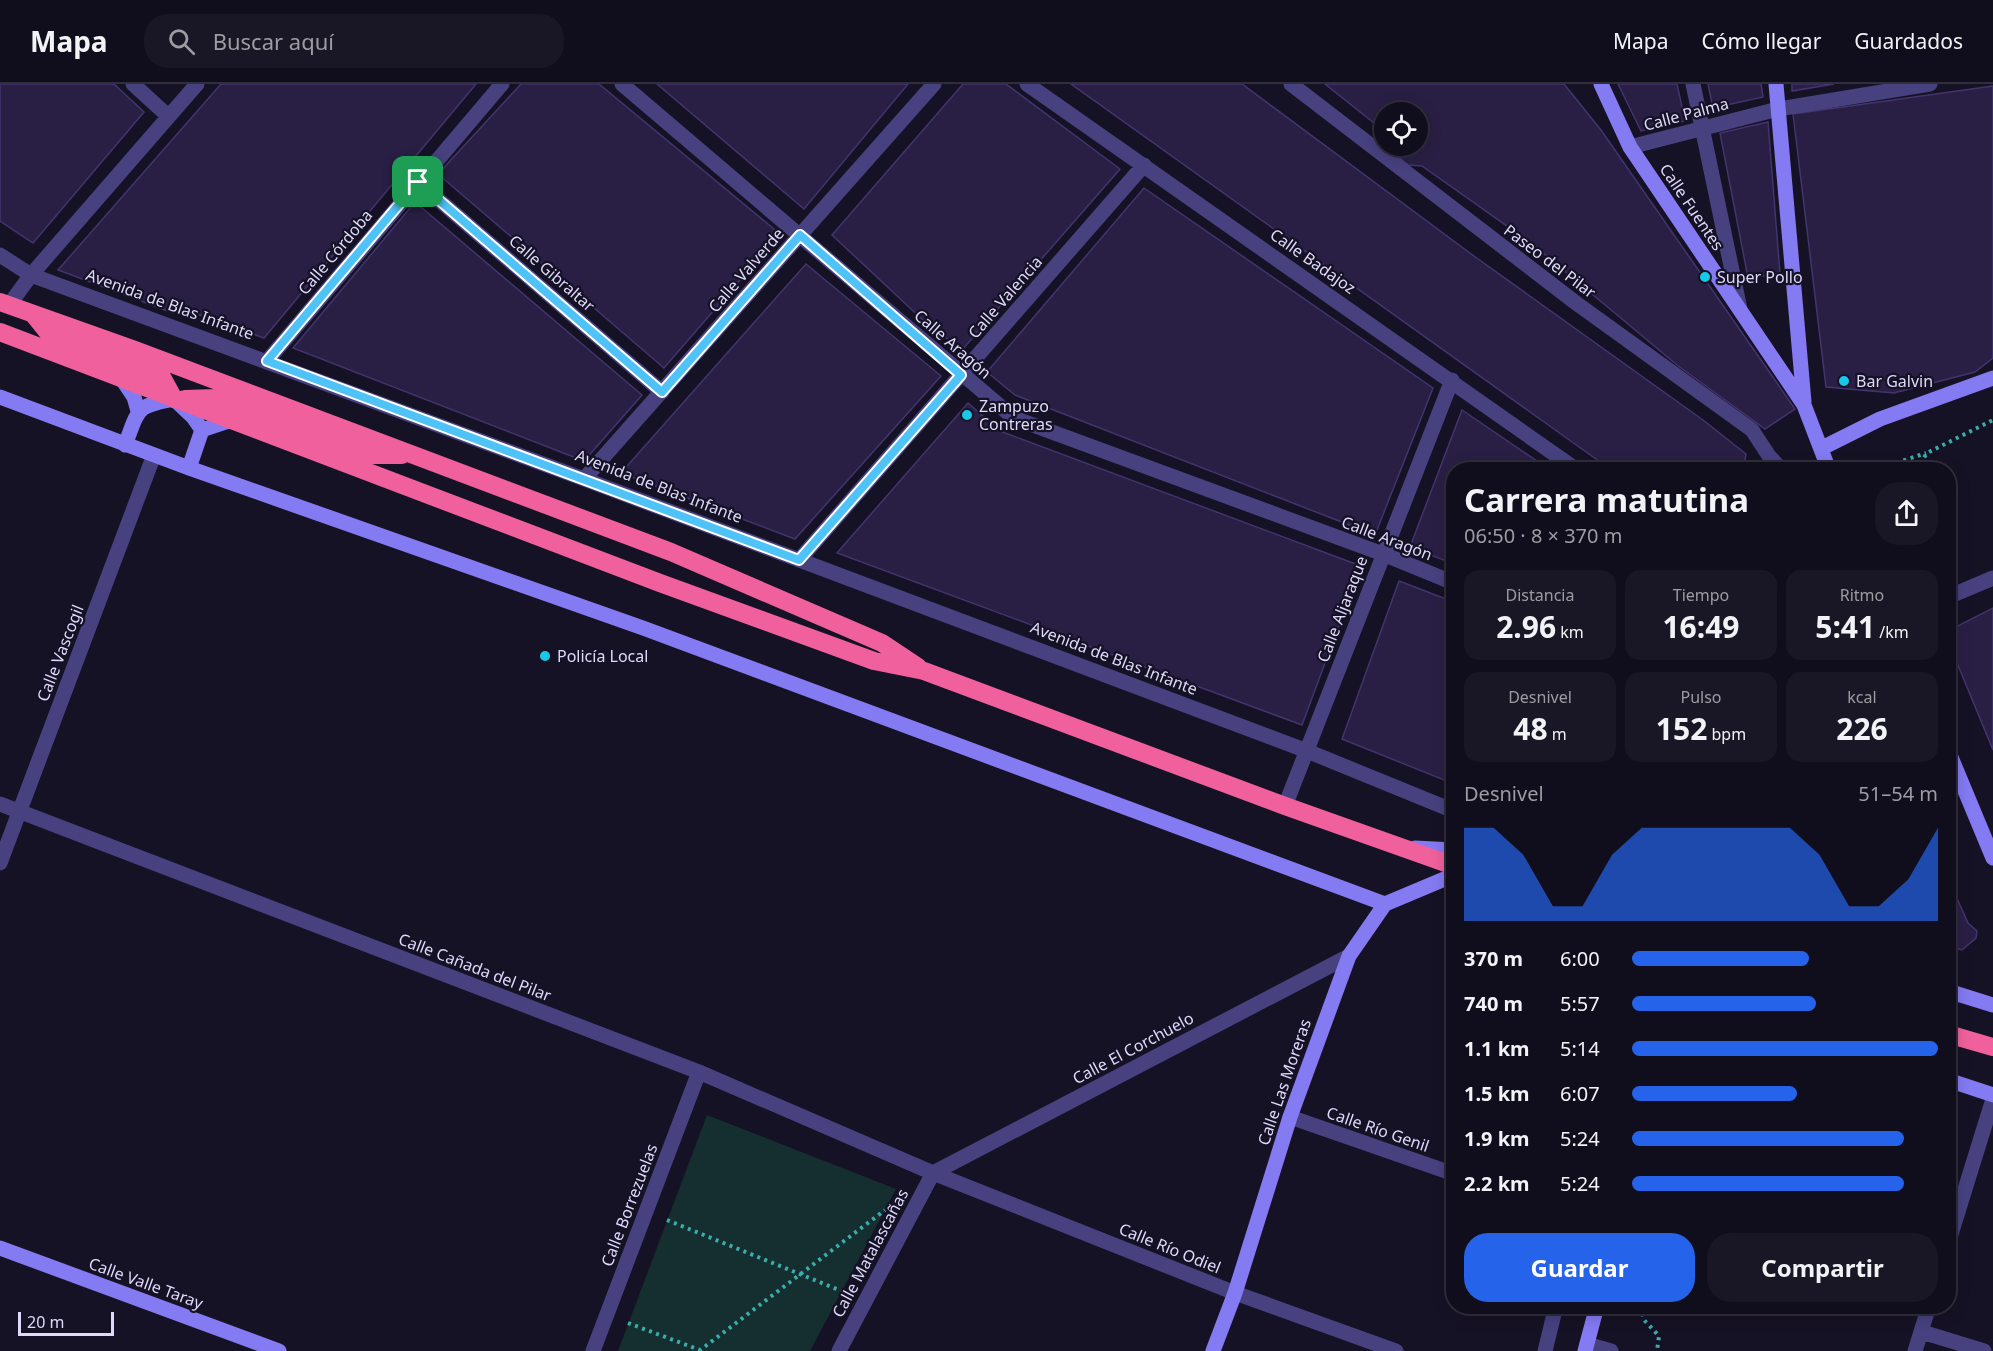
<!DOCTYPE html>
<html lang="es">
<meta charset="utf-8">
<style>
:root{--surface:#100e1c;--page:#191725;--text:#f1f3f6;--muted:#9c9ca3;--line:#302e3b;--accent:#2563eb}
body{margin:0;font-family:"Noto Sans",sans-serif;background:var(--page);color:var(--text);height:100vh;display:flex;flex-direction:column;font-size:22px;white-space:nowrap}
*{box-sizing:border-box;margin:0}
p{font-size:20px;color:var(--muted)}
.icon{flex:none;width:33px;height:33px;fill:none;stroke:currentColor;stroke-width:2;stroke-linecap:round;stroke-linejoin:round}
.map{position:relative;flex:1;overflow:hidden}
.side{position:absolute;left:1446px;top:378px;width:510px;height:852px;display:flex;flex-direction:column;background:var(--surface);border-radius:24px;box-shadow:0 3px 15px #0003,0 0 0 2px var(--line)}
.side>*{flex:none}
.fabs{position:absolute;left:1374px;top:18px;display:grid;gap:12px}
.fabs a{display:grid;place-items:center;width:54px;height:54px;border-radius:50%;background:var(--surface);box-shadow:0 3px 15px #0003,0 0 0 2px var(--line);font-size:30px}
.scale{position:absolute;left:18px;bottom:15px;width:96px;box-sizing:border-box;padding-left:6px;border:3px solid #dfd9fb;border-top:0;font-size:16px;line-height:21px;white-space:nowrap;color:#dfd9fb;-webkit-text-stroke:4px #161225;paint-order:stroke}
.pin{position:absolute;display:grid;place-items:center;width:51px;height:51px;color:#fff;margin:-26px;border-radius:12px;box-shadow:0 3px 9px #0006}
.round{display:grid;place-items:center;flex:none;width:63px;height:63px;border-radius:24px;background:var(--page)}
.overview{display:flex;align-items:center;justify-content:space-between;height:102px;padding:0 18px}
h1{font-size:33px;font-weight:700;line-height:45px}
.metrics{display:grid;grid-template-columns:repeat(3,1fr);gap:9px;height:102px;padding:6px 18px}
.metrics div{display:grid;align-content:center;border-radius:15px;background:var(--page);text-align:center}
.metrics b{font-size:30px;font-weight:700}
.metrics small{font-size:16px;font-weight:400}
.metrics p{font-size:16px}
.chart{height:168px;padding:12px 18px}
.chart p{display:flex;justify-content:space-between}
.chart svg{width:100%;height:108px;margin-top:6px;fill:var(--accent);opacity:.7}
.cta{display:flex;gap:12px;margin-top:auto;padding:12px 18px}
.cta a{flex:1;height:69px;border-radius:24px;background:var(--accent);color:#fff;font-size:24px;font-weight:700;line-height:69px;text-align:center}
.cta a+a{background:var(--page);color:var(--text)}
ul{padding:0 18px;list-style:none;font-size:20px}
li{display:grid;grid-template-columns:96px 72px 1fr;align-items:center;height:45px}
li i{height:15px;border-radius:8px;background:var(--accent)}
header{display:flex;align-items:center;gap:36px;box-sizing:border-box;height:84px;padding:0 30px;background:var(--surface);border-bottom:2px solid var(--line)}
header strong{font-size:28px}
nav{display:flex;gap:33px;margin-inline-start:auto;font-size:21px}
.search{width:420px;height:54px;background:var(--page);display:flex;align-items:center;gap:15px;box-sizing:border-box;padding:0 21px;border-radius:24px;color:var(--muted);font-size:22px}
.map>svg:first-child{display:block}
</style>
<header>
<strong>Mapa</strong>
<div class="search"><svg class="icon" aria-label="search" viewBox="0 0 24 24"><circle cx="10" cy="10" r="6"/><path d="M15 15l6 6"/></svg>Buscar aquí</div>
<nav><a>Mapa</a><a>Cómo llegar</a><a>Guardados</a></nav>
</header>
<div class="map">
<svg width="1993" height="1267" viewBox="0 0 1993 1267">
<rect width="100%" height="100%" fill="#161225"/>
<path fill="#152e2f" d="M 707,1031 L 896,1105 L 810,1267 L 618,1267 Z"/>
<path fill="#291f44" stroke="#43346e" stroke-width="1.5" d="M 0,0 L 114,0 L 144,28 L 33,159 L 0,137 Z
M 221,0 L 476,0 L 264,254 L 178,223 L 173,229 L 58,186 Z
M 521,0 L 599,0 L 780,150 L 664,284 L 438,90 Z
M 657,0 L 908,0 L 804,125 Z
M 963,0 L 1006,0 L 1120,85 L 962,266 L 926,239 L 832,151 Z
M 1071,0 L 1242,0 L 1474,172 L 1703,336 L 1746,370 L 1743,386 L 1610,385 Z
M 1325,0 L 1564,0 L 1601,46 L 1795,325 L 1765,345 L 1677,281 L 1531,159 L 1422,82 L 1408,81 L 1387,62 L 1418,62 L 1418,28 L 1384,28 L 1384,47 Z
M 1618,0 L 1677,0 L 1685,37 L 1641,47 Z
M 1708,0 L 1761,0 L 1763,13 L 1713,24 Z
M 1792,0 L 1834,0 L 1792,7 Z
M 1993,2 L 1993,274 L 1975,288 L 1894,309 L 1826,303 L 1793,30 Z
M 1768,38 L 1780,190 L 1748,194 L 1720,49 Z
M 1144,104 L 1433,304 L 1375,451 L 1015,311 L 987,288 Z
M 415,118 L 642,311 L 584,377 L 293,264 Z
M 806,180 L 941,292 L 795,455 L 621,389 Z
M 968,319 L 1000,347 L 1361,482 L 1302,641 L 837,469 Z
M 1462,326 L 1550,386 L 1454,386 L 1454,480 L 1410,463 Z
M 1399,497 L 1454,518 L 1454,700 L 1342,655 Z
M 1993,524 L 1993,666 L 1948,557 L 1948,547 Z
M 1948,794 L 1968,839 L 1977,847 L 1976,854 L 1962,866 L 1955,864 L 1948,858 Z"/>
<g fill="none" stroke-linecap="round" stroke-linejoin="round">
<path stroke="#3badad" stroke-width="4" stroke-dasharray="3 4.5" stroke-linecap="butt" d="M 1875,386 L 1926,369
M 1916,386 L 1927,369 L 1993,336
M 667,1136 L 844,1208
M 1641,1222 L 1644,1236 L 1659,1252 L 1657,1267
M 628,1239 L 700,1266
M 699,1267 L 885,1126"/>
<path stroke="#474180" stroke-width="15" d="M 133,0 L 168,32
M 622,0 L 1014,334 L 1383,470 L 1454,499
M 1027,0 L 1577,386
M 1291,0 L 1576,219 L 1752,346 L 1769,372 L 1782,386
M 1693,0 L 1740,225
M 1630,63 L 1778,25 L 1930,0
M 418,98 L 662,308
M 0,171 L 31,191 L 584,395 L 1307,667 L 1454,727
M 9,221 L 31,191 L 197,0
M 267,277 L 502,0
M 584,395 L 934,0
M 799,476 L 1144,81
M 1948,513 L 1993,494
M 0,720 L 699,988 L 933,1089 L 1235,1209 L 1396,1267
M 1285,722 L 1452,296
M 0,779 L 154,371
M 1290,1033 L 1454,1090
M 933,1089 L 1349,872
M 1948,1160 L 1993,1015
M 1922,1248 L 1984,1267
M 1587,1260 L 1611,1267
M 593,1267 L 699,988
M 839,1267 L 933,1089
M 1545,1267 L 1556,1222
M 1915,1267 L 1929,1222"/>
<path stroke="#847af2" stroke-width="15" d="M 1601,0 L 1630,63 L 1804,321 L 1829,386
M 1776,0 L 1804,318
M 122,295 L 134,313 L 138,327
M 0,313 L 189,384 L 643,544 L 1385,820
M 125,361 C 139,325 135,322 174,315 L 193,333 L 202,346
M 1822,364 L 1880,335 L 1993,294
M 189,384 L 202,346 L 232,336
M 1948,666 L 1993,774
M 1415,764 L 1454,766
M 1948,907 L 1993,921
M 1948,996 L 1993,1011
M 0,1164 L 279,1267
M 1213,1267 L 1235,1209 L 1290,1033 L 1349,872 L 1385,820 L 1454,791
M 1585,1267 L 1597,1222"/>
<path stroke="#f0609d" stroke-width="18" d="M 0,218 L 135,266 L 671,468 L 882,559 L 918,583
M 33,230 L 49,250 L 162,293 L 174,315
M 0,248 L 660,499 L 874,577 L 924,587 L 1285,722 L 1454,782
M 185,315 L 217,314 L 371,371 L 402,371
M 1948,950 L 1993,963"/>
</g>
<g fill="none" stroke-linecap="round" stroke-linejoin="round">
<defs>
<path id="route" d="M 418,98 L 662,308 L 800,151 L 961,291 L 799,476 L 267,277 Z"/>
</defs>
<use href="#route" stroke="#fff" stroke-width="12"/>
<use href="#route" stroke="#4fc3f7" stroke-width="8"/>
</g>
<g fill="#18c8e9" stroke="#161225" stroke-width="2">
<circle cx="1705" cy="193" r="6"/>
<circle cx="1844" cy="297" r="6"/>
<circle cx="967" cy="331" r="6"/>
<circle cx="545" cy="572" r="6"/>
</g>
<g text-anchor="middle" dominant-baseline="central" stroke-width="4.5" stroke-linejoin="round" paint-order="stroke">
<g font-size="16" fill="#dfd9fb" stroke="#161225">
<text transform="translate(1686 30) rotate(-15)">Calle Palma</text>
<text transform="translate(1692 123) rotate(56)">Calle Fuentes</text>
<text transform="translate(335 168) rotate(-50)">Calle Córdoba</text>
<text transform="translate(1313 177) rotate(35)">Calle Badajoz</text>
<text transform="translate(1550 177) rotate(37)">Paseo del Pilar</text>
<text transform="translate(746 186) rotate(-49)">Calle Valverde</text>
<text transform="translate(552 189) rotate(41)">Calle Gibraltar</text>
<text transform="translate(1005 213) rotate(-49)">Calle Valencia</text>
<text transform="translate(170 220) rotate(20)">Avenida de Blas Infante</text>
<text transform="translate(953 260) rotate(41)">Calle Aragón</text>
<text transform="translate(659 402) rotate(21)">Avenida de Blas Infante</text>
<text transform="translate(1387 454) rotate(21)">Calle Aragón</text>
<text transform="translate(1342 525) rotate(-69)">Calle Aljaraque</text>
<text transform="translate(60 569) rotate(-69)">Calle Vascogil</text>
<text transform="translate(1114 574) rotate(21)">Avenida de Blas Infante</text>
<text transform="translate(475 883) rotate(21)">Calle Cañada del Pilar</text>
<text transform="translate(1133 964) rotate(-28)">Calle El Corchuelo</text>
<text transform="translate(1284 998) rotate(-71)">Calle Las Moreras</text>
<text transform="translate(1378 1045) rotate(19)">Calle Río Genil</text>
<text transform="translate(629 1121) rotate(-69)">Calle Borrezuelas</text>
<text transform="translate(1170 1164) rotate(22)">Calle Río Odiel</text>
<text transform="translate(870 1169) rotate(-62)">Calle Matalascañas</text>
<text transform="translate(146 1199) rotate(20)">Calle Valle Taray</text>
</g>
<g font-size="16" fill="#dfd9fb" stroke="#161225" text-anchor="start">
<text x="1717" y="193">Super Pollo</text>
<text x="1856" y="297">Bar Galvin</text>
<text x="979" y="322">Zampuzo<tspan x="979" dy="18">Contreras</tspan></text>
<text x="557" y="572">Policía Local</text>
</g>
</g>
</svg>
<div class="fabs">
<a><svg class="icon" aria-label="locate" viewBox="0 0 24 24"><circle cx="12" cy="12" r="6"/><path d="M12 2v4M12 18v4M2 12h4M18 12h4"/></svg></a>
</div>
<div class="scale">20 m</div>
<div class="pin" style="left:418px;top:98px;background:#1e9e55"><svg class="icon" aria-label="arrive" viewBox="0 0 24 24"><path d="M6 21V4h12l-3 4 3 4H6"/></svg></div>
<section class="side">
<div class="overview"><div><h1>Carrera matutina</h1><p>06:50 · 8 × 370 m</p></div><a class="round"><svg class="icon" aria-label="share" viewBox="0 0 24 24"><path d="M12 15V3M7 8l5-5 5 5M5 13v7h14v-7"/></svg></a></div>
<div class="metrics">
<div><p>Distancia</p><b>2.96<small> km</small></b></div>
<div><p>Tiempo</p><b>16:49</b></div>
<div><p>Ritmo</p><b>5:41<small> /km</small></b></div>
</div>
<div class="metrics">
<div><p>Desnivel</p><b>48<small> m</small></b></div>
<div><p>Pulso</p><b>152<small> bpm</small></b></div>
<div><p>kcal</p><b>226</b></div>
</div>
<div class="chart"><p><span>Desnivel</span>51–54 m</p>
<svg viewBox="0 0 160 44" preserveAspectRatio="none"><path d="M0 44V6L10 6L20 17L30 38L40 38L50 17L60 6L70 6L80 6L90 6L100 6L110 6L120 17L130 38L140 38L150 27L160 6V44z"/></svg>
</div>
<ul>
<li><b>370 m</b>6:00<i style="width:58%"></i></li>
<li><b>740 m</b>5:57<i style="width:60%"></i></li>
<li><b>1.1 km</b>5:14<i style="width:100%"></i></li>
<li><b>1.5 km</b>6:07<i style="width:54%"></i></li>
<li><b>1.9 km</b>5:24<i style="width:89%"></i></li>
<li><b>2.2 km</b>5:24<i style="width:89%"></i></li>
</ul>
<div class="cta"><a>Guardar</a><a>Compartir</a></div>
</section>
</div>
